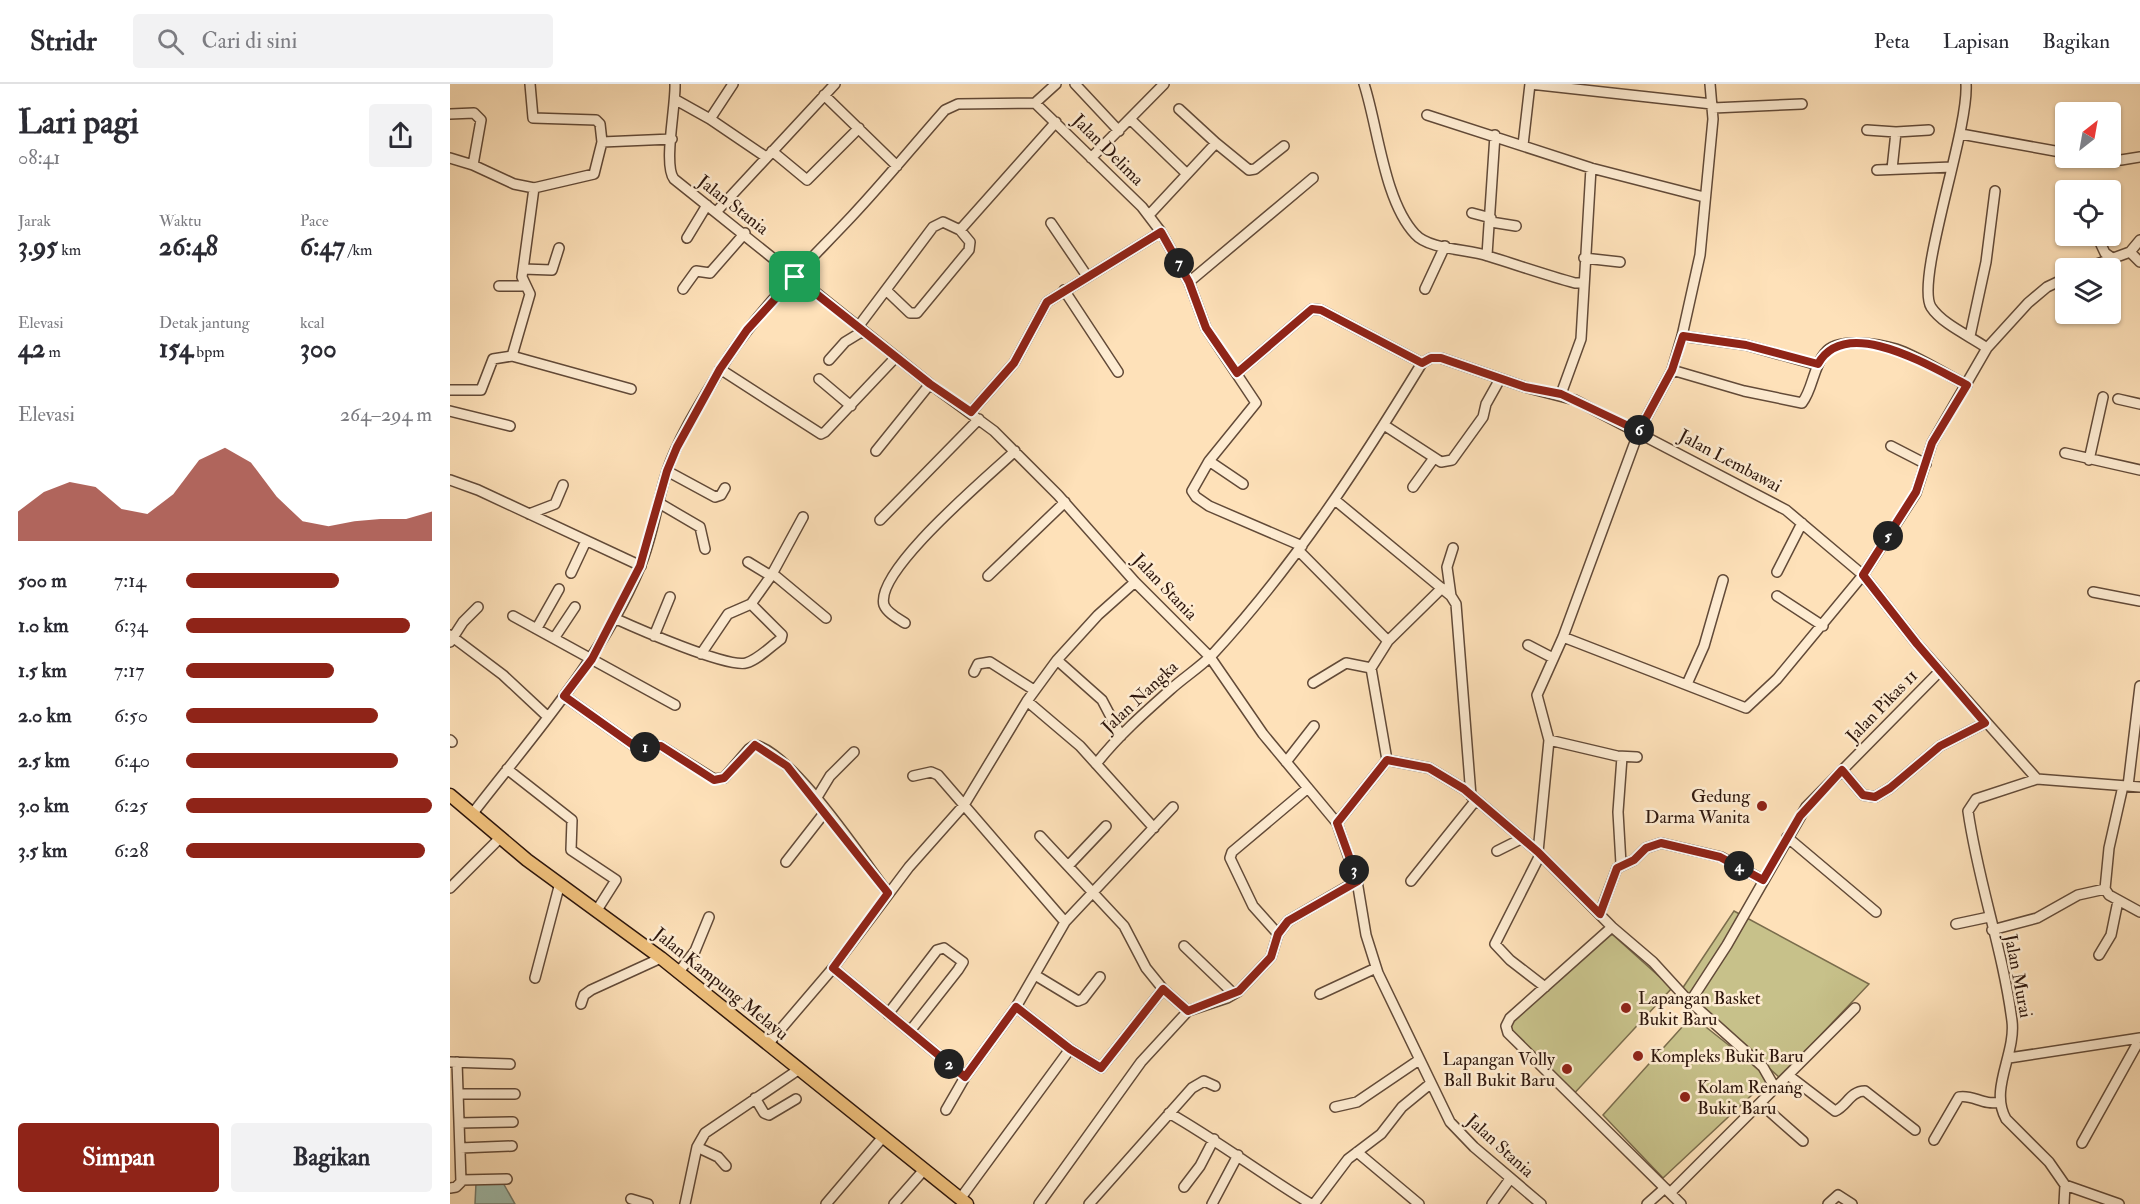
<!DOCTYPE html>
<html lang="id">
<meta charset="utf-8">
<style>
:root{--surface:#fff;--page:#f2f2f3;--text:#2b2b33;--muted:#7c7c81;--line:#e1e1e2;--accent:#8f2418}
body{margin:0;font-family:"IM FELL Double Pica",serif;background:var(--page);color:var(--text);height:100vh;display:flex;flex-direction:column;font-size:22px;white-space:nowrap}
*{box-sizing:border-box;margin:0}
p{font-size:20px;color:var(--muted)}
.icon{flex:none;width:33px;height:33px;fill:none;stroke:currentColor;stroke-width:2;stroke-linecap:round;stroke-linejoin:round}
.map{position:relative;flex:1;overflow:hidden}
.sheet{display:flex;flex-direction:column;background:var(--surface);width:450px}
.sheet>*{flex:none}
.needle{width:39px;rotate:31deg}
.controls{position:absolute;left:1605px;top:18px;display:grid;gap:12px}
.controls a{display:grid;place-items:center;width:66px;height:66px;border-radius:6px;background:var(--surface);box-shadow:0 2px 4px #0004;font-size:30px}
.pin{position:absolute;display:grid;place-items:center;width:51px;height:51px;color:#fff;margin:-26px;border-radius:12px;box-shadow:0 3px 9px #0006}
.km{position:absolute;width:30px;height:30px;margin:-15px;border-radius:50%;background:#222;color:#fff;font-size:16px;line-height:30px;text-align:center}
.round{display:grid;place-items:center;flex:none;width:63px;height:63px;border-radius:6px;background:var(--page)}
.headline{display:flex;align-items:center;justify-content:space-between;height:102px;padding:0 18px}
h1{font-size:33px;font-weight:800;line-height:45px}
.stats{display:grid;grid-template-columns:repeat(3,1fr);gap:9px;height:102px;padding:6px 18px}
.stats div{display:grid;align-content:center}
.stats b{font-size:26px;font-weight:800}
.stats small{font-size:16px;font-weight:400}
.stats p{font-size:16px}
.chart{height:168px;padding:12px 18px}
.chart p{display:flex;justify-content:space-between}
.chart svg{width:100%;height:108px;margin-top:6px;fill:var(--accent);opacity:.7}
.button{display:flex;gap:12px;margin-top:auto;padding:12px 18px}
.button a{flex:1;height:69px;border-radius:6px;background:var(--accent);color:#fff;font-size:24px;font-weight:800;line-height:69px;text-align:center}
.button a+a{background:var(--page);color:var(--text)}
ul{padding:0 18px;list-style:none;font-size:20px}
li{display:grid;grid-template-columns:96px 72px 1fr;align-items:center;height:45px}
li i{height:15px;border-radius:8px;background:var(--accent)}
header{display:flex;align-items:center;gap:36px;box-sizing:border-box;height:84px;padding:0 30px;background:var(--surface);border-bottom:2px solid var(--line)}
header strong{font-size:28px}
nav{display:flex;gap:33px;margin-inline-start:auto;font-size:21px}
.search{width:420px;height:54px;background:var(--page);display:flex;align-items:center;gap:15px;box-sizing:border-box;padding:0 21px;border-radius:6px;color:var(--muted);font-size:22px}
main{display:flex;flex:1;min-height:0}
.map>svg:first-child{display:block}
</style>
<header>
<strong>Stridr</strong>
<div class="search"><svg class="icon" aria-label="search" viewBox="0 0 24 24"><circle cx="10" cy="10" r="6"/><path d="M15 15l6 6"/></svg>Cari di sini</div>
<nav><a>Peta</a><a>Lapisan</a><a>Bagikan</a></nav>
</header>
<main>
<section class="sheet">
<div class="headline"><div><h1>Lari pagi</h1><p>08:41</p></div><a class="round"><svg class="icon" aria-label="share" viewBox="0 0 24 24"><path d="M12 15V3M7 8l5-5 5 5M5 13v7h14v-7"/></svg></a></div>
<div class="stats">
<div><p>Jarak</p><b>3.95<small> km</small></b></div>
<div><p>Waktu</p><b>26:48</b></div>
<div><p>Pace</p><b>6:47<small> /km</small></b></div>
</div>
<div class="stats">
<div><p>Elevasi</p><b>42<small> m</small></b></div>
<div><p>Detak jantung</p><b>154<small> bpm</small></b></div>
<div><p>kcal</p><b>300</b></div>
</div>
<div class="chart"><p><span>Elevasi</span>264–294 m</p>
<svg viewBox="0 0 160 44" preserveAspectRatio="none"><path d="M0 44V32L10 24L20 20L30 22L40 31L50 33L60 25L70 11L80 6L90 12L100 26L110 36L120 38L130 36L140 35L150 35L160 32V44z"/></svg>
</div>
<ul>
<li><b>500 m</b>7:14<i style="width:62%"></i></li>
<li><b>1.0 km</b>6:34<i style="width:91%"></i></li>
<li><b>1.5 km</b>7:17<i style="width:60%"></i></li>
<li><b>2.0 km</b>6:50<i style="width:78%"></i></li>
<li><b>2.5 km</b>6:40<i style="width:86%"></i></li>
<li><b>3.0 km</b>6:25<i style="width:100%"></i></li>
<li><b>3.5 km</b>6:28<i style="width:97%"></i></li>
</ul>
<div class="button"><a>Simpan</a><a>Bagikan</a></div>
</section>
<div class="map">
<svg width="1690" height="1120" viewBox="0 0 1690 1120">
<rect width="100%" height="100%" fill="#fee1b9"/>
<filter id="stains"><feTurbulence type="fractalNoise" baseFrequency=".00333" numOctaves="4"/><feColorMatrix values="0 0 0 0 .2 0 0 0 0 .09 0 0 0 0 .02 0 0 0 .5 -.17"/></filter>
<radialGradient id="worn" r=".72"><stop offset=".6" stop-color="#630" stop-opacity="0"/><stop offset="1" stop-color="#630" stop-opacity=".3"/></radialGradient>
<path fill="#c7c18a" stroke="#7a6c4c" stroke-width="1.5" d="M 1284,827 L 1419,900 L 1330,994 L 1232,905 Z
M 1158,850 L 1163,851 L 1222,904 L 1120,1014 L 1054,944 Z
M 1242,932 L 1320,994 L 1213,1094 L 1153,1031 Z"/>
<path fill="#a0beae" stroke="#727b6e" stroke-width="1.5" d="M 52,1097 L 65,1120 L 25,1120 L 26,1099 Z"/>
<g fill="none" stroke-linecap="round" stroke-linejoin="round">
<defs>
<path id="minor" d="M 80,0 L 83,34 L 146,36 L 150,40 L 152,58
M 225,0 C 226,22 213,81 224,95 L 480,300 L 544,347 L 608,411 L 685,498 L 760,573 L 813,650 L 887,739 L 907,797 L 916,851 L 928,889 L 1000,1038 L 1024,1063 L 1091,1120
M 625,0 L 669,47
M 914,0 C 928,43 934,117 965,150 C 979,166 1019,165 1038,172 C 1067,181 1096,191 1125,199 L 1132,199
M 1080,0 L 1262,20
M 1516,0 C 1519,46 1465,196 1481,223 C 1492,240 1520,252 1537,264
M 374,11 L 447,82
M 226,16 L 260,35 L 316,73
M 585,19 L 606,0
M 1263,24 L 1352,20
M 729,25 L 766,59
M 0,30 L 24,29 L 31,36 L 23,81
M 977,31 L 1141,84 L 1254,113
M 260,35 L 283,0
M 680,35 L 737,90
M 1417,46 L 1446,48
M 1511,50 L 1616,69
M 1073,61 L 1080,0
M 322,67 L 357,96 L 409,44
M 0,74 L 23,81 L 64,100 L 84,104 L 144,90 L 152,58 L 222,55
M 641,74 L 714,0
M 1642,74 L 1671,76 L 1690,73
M 1442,85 L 1446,48 L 1479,46
M 1427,86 L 1502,83
M 267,127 L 385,0
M 1022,129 L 1041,134
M 699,131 L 766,59 L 799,86 L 805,85 L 834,62
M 1041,138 L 1066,142
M 601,139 L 637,192
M 711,148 L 739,198 L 756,244 L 806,319 L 759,377 L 742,407 L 746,413 L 759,422 L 852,462
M 1647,152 L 1655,169 L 1662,174
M 237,154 L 257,121
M 1690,156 L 1680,168 L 1690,178
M 1037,171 L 1045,51
M 1134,174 L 1170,178
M 1636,184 L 1680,168
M 73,185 L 102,186 L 109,164
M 739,198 L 863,94
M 49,202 L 74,202
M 233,205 L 246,187 L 260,189 L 295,149
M 975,205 L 995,162
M 614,206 L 668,288
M 437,207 L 460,229 L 467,229 L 519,166 L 520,158 L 510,146
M 408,243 L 483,143 L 493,138 L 510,146 L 606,38
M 1232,252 L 1296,261 L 1368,281
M 1520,252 L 1536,178 L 1545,107
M 62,272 L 181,305
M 379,276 L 395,258 L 413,247
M 270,285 L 371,350 L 375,348 L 446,273
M 1222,286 L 1294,307 L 1352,319 C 1363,305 1363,283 1375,269 C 1387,253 1430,260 1446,265 C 1470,273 1494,290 1517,301
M 787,289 L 862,225 L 871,226 L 972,279
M 369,295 L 401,322
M 0,306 L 31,306 L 43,275 L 62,272 L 80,210 L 72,193 L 84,104
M 1111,310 L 1131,255 L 1141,84
M 1668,315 L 1690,320
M 0,327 L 60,342
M 934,341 L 991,378 L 1002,376 L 1033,333 L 1036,320 L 1050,295
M 1441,362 L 1476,380
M 426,367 L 480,300
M 1615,369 L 1690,386
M 1639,376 L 1653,313
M 759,377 L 793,400
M 217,387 L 265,413 L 271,411 L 275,404
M 0,396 L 28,406 L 191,482
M 963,403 L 984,374
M 885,416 L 1001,512 L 1006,520 L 1021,712
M 209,419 L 250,443 L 255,465
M 79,430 L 105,420 L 113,401
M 430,436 L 529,335
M 849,467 L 938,557
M 298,478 L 321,492
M 1327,488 L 1352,439
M 121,489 L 136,457
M 322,489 L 376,534
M 538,492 L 615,418
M 1643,508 L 1690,517
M 1001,512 L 997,483 L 1003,464
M 1327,512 L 1373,542
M 301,520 L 321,492 L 353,433
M 63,532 L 225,621
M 164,534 C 186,544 277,584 296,579 C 308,576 321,562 331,555 L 332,551 L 301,520 L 278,530 L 251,570
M 455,539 C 449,535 437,529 434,521 C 424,487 540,391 565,367
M 87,544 L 109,505
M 0,551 L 53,591 L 98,633
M 204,552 L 220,513
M 105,553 L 125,523
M 1113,553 L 1296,624 L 1327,595 L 1413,491 L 1466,409 L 1482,359 L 1537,264 L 1578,219 L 1597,203 L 1616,194
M 0,558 L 13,538 L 28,523
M 1078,561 L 1103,574
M 607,576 L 652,616 L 671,652
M 524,588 L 528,580 L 540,578 L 584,606
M 863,599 L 896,579 L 921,584
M 1237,600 L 1254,562 L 1273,496
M 114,612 L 183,661 L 211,662 L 264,695 L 274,694 L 299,665 L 305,661 C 343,670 412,775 438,809
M 577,617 L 630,662 L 704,744
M 0,656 L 2,658
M 1099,656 L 1167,672 L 1187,673
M 937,676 L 921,584 L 938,557 L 992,504
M 836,678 L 864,642
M 646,680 C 667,653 694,629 720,606 C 733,594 749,584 762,571 C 844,482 909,382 972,279 L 981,274 L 991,274 L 1075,303 L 1125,316 L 1336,426 L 1413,491 L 1467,560 L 1587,695 L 1690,703
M 57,685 L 122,736 L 121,766 L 166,796 L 147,826
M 1392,686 L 1413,711 L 1425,713 L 1440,704 L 1490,662 L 1535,639
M 463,692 L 481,688 L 488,691 L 615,838
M 1587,695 L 1526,715 L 1518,727 C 1528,798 1553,866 1562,937 C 1566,970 1539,1005 1556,1035 L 1599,1078 L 1615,1101 L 1614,1120
M 1673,702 L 1659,764 L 1655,805 L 1659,811 L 1690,828
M 1678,702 L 1690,602
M 366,715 L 380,692 L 404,668
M 23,729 C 84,650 151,576 190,483 C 203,452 207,418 217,387 C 229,352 251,318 270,286 C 305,228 356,181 402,132 C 434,98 464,61 495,26 L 508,20 L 585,19 L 692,123 L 711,148 L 597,218 L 564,279 L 521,328
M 887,739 L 937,676 L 979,684 L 1014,705 L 1088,768 L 1162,843 L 1203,878 L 1235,913 L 1313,983 L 1325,1004 L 1220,1109
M 590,752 L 674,842 L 696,884 L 713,905 L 738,927
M 1337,753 L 1426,828
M 1047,767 L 1071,755
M 1088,768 L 1099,656 L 1087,611 L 1113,553 L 1189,347 L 1222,286 L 1232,252 L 1250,171 L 1263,35 L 1260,0
M 1090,771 L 1045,860 L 1060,876 L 1095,903
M 336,778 L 375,728
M 1171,780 L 1168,728 L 1172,673
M 618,782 L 656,742
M 961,797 L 1026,716
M 0,804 L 51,753
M 1150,829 L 1167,784 L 1184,776 L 1196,764 L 1211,759 L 1271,773 L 1313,796
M 1506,840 L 1539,833
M 1162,843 L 1060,934 L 1056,942 L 1058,949 L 1231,1120
M 1542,846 L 1587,834 L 1628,811 L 1655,805
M 828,850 L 803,822 L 780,774 L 782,768 L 858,704
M 734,862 L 784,910
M 1649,871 L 1661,851 L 1668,817
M 383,884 L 515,993 L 566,923 L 615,838 L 723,723
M 228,889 L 245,867 L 259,833
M 585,891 L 628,917 L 633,915 L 650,893
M 85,894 L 110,799
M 870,910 L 926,884
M 1240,918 L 1277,861 L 1356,723 L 1490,587
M 131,920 L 134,911 L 141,906 L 211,874
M 566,923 L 620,965 L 651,984 L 713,905
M 438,930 L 487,866 L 494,864 L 513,878 L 508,886 L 460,947
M 318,960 L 383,884 L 459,783 L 514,721 L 577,617 L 607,576 L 648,531 L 685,498
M 1559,974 L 1690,954
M 0,978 L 60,980
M 1338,991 L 1385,1027 C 1397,1022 1400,1007 1415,1007 L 1465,1046
M 1325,1004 L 1405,924
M 8,1010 L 65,1010
M 305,1014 L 314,1029 L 319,1031 L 346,1015
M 1310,1019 L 1353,1057
M 885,1023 L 907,1018 L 969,976
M 496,1026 L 515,993
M 719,1029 C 768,1057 813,1091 861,1120
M 9,1039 L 63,1038
M 1484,1056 L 1509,1013 C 1523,1010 1533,1022 1550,1018
M 1632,1059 L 1690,955
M 247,1063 L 268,1073 L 276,1082
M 10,1064 L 62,1062
M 907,1068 L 969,1120
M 11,1096 L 57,1095
M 1615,1101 L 1669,1120
M 734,1103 L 750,1082 L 764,1055
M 0,1104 L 6,1103 L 11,1098 L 7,978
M 181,1115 L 198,1120
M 510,1115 L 620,965
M 235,1120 L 247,1063 L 255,1049 L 348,986
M 376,1120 L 433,1053
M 444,1120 L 473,1087
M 589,1120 L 691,978 L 738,927 L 777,914 L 789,907 L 821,873 L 828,850 L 838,837 L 907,797
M 639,1120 L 742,1004 L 754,997 L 765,1002
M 762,1120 L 788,1071
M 864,1120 L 898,1075 L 931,1050 L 952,1023 L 980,1000
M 1042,1120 L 1060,1095
M 1197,1120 L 1215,1104
M 1378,1120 L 1388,1111 L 1402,1120"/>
<path id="major" d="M 0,711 L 77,776 L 211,874 L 517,1120"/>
</defs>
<use href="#minor" stroke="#624a38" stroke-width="12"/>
<use href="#major" stroke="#2e170d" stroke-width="15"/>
<use href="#minor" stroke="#feecd2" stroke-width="9"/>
<use href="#major" stroke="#efc07c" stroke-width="12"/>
</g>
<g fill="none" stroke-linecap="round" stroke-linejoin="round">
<defs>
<path id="route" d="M 711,148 L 739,198 L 756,244 L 787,289 L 862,225 L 871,226 L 972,279 L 981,274 L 991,274 L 1075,303 L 1111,310 L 1189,347 L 1222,286 L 1233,252 L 1296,261 L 1368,280 C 1396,230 1481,283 1517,301 L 1482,359 L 1466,408 L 1413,491 L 1467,560 L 1535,639 L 1490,662 L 1440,704 L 1425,713 L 1413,711 L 1392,686 L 1350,732 L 1313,796 L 1270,773 L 1211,759 L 1196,764 L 1184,776 L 1167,784 L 1150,830 L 1088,768 L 1014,705 L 979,684 L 937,676 L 887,739 L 908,797 L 838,837 L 828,850 L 821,873 L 789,907 L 738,927 L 713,905 L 651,984 L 620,965 L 566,923 L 515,993 L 383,884 L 438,809 L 337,682 L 305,661 L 274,694 L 264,696 L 211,662 L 183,661 L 114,612 L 142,575 L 190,482 L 217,387 L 227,363 L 270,285 L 297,246 L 345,193 L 480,300 L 521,328 L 564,279 L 597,218 Z"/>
</defs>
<use href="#route" stroke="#fff" stroke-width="12"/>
<use href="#route" stroke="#8f2418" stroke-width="8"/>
</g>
<g fill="#8f2418" stroke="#feecd2" stroke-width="2">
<circle cx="1312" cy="722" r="6"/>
<circle cx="1176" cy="924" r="6"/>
<circle cx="1188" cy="972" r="6"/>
<circle cx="1117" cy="985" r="6"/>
<circle cx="1235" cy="1013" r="6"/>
</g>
<g text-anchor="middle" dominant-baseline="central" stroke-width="5" stroke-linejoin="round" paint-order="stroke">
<g font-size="18" fill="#2e170d" stroke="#feecd2">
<text transform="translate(658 66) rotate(45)">Jalan Delima</text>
<text transform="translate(283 121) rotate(38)">Jalan Stania</text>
<text transform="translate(1280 377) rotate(28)">Jalan Lembawai</text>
<text transform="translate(715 503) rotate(46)">Jalan Stania</text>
<text transform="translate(690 613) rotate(-43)">Jalan Nangka</text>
<text transform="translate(1432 622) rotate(-46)">Jalan Pikas 11</text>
<text transform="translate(1568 892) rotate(79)">Jalan Murai</text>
<text transform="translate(271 900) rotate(39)">Jalan Kampung Melayu</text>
<text transform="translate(1050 1062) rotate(42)">Jalan Stania</text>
</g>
<g font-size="18" fill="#2e170d" stroke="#feecd2" text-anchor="start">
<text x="1300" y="712" text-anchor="end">Gedung<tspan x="1300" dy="21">Darma Wanita</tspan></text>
<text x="1188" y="914">Lapangan Basket<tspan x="1188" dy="21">Bukit Baru</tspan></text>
<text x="1200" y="972">Kompleks Bukit Baru</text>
<text x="1105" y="975" text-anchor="end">Lapangan Volly<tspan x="1105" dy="21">Ball Bukit Baru</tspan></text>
<text x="1247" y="1003">Kolam Renang<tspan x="1247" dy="21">Bukit Baru</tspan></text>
</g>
</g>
<rect width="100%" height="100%" filter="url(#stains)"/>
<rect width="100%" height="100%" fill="url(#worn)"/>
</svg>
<div class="controls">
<a><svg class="needle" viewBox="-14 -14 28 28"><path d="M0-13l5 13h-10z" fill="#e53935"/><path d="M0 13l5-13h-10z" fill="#7c7c81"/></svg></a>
<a><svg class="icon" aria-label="locate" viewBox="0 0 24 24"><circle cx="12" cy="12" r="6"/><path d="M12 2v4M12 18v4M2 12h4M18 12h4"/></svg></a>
<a><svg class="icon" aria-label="layers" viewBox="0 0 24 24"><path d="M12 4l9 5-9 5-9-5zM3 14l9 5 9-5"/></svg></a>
</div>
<div class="pin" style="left:345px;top:193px;background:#1e9e55"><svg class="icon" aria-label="arrive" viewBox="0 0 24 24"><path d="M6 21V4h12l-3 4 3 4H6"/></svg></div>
<b class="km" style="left:195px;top:663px">1</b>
<b class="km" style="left:499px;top:980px">2</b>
<b class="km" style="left:904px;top:786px">3</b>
<b class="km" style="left:1289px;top:782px">4</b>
<b class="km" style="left:1438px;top:452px">5</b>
<b class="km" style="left:1189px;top:346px">6</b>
<b class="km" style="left:729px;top:179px">7</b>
</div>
</main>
